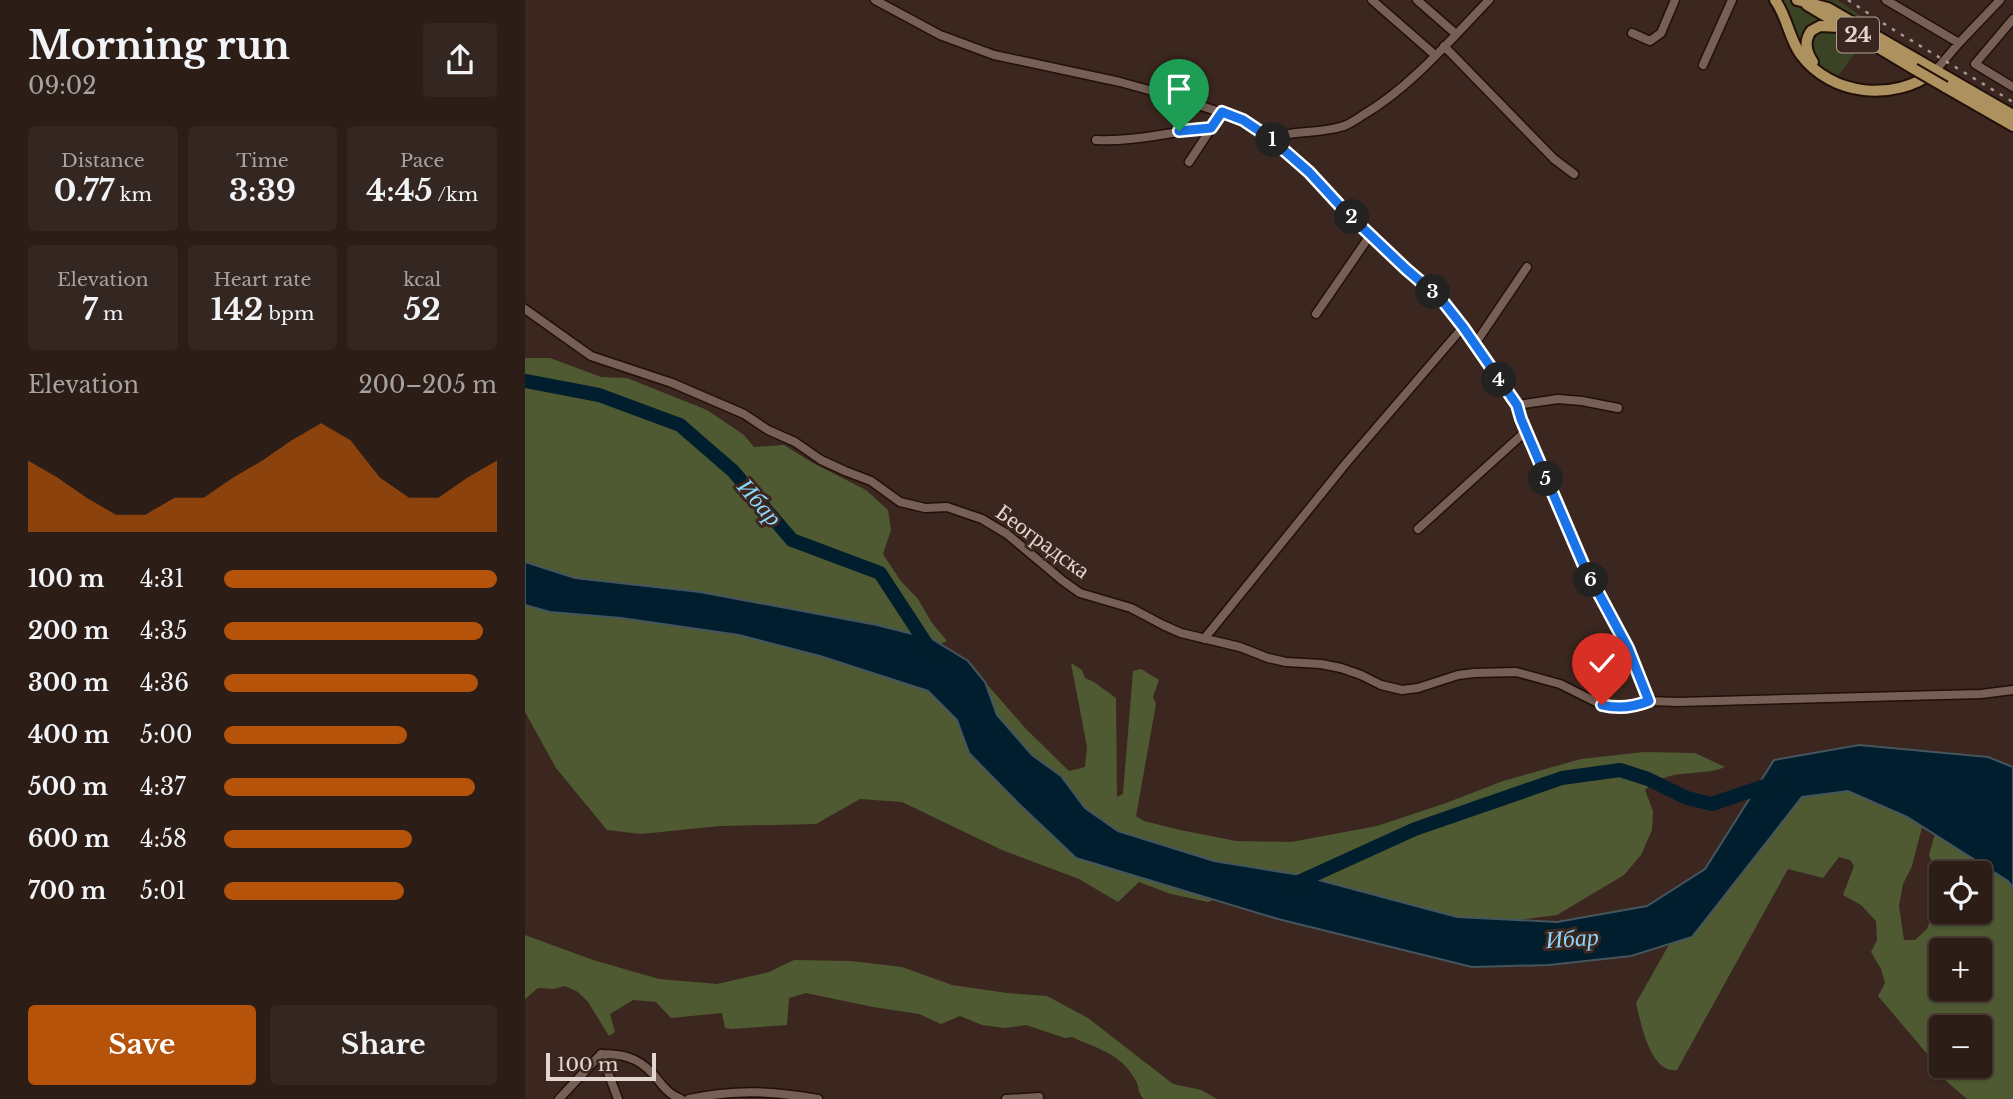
<!DOCTYPE html>
<meta charset="utf-8">
<style>
:root{--surface:#2c1d17;--page:#342620;--text:#f1f3f6;--muted:#a6a2a1;--line:#483b36;--accent:#b45309}
body{margin:0;font-family:"Libre Baskerville",serif;background:var(--page);color:var(--text);height:100vh;display:flex;flex-direction:column;font-size:26px;white-space:nowrap}
*{box-sizing:border-box;margin:0}
p{font-size:23px;color:var(--muted)}
.icon{flex:none;width:38px;height:38px;fill:none;stroke:currentColor;stroke-width:2;stroke-linecap:round;stroke-linejoin:round}
.map{position:relative;flex:1;overflow:hidden}
.panel{display:flex;flex-direction:column;background:var(--surface);width:525px}
.panel>*{flex:none}
.controls{position:absolute;left:1404px;top:861px;display:grid;gap:14px}
.controls a{display:grid;place-items:center;width:63px;height:63px;border-radius:7px;background:var(--surface);box-shadow:0 2px 5px #0004,0 0 0 2px var(--line);font-size:35px}
.scale{position:absolute;left:21px;bottom:18px;width:110px;box-sizing:border-box;padding-left:7px;border:4px solid #e3d6d0;border-top:0;font-size:19px;line-height:24px;white-space:nowrap;color:#e3d6d0;-webkit-text-stroke:5px #3b271f;paint-order:stroke}
.pin{position:absolute;display:grid;place-items:center;width:60px;height:60px;color:#fff;margin:-72px -30px;border-radius:50% 50% 50% 0;rotate:-45deg;box-shadow:0 0 7px #0007}
.pin .icon{rotate:45deg}
.km{position:absolute;width:35px;height:35px;margin:-18px;border-radius:50%;background:#222;color:#fff;font-size:19px;line-height:35px;text-align:center}
.round{display:grid;place-items:center;flex:none;width:74px;height:74px;border-radius:7px;background:var(--page)}
.summary{display:flex;align-items:center;justify-content:space-between;height:119px;padding:0 28px}
h1{font-size:38px;font-weight:700;line-height:52px}
.metrics{display:grid;grid-template-columns:repeat(3,1fr);gap:10px;height:119px;padding:7px 28px}
.metrics div{display:grid;align-content:center;border-radius:7px;background:var(--page);text-align:center}
.metrics b{font-size:30px;font-weight:700}
.metrics small{font-size:19px;font-weight:400}
.metrics p{font-size:19px}
.chart{height:196px;padding:14px 28px}
.chart p{display:flex;justify-content:space-between}
.chart svg{width:100%;height:126px;margin-top:7px;fill:var(--accent);opacity:.7}
.action{display:flex;gap:14px;margin-top:auto;padding:14px 28px}
.action a{flex:1;height:80px;border-radius:7px;background:var(--accent);color:#fff;font-size:28px;font-weight:700;line-height:80px;text-align:center}
.action a+a{background:var(--page);color:var(--text)}
ul{padding:0 28px;list-style:none;font-size:23px}
li{display:grid;grid-template-columns:112px 84px 1fr;align-items:center;height:52px}
li i{height:18px;border-radius:9px;background:var(--accent)}
main{display:flex;flex:1;min-height:0}
.map>svg:first-child{display:block}
</style>
<main>
<section class="panel">
<div class="summary"><div><h1>Morning run</h1><p>09:02</p></div><a class="round"><svg class="icon" aria-label="share" viewBox="0 0 24 24"><path d="M12 15V3M7 8l5-5 5 5M5 13v7h14v-7"/></svg></a></div>
<div class="metrics">
<div><p>Distance</p><b>0.77<small> km</small></b></div>
<div><p>Time</p><b>3:39</b></div>
<div><p>Pace</p><b>4:45<small> /km</small></b></div>
</div>
<div class="metrics">
<div><p>Elevation</p><b>7<small> m</small></b></div>
<div><p>Heart rate</p><b>142<small> bpm</small></b></div>
<div><p>kcal</p><b>52</b></div>
</div>
<div class="chart"><p><span>Elevation</span>200–205 m</p>
<svg viewBox="0 0 160 44" preserveAspectRatio="none"><path d="M0 44V19L10 25L20 32L30 38L40 38L50 32L60 32L70 25L80 19L90 12L100 6L110 12L120 25L130 32L140 32L150 25L160 19V44z"/></svg>
</div>
<ul>
<li><b>100 m</b>4:31<i style="width:100%"></i></li>
<li><b>200 m</b>4:35<i style="width:95%"></i></li>
<li><b>300 m</b>4:36<i style="width:93%"></i></li>
<li><b>400 m</b>5:00<i style="width:67%"></i></li>
<li><b>500 m</b>4:37<i style="width:92%"></i></li>
<li><b>600 m</b>4:58<i style="width:69%"></i></li>
<li><b>700 m</b>5:01<i style="width:66%"></i></li>
</ul>
<div class="action"><a>Save</a><a>Share</a></div>
</section>
<div class="map">
<svg width="1488" height="1099" viewBox="0 0 1488 1099">
<rect width="100%" height="100%" fill="#3b271f"/>
<path fill="#3a4323" d="M 1250,0 L 1313,0 L 1350,26 L 1310,80 L 1285,65 Z"/>
<path fill="#4f5a33" fill-rule="evenodd" d="M 0,358 L 25,358 L 76,377 L 102,378 L 182,410 L 219,435 L 229,447 L 259,445 L 288,463 L 341,490 L 363,510 L 366,530 L 358,554 L 375,580 L 393,599 L 407,623 L 422,641 L 415,644 L 407,639 L 352,625 L 50,578 L 0,562 Z
M 0,605 L 25,612 L 96,618 L 214,635 L 295,656 L 403,691 L 432,720 L 444,753 L 493,803 L 551,858 L 688,900 L 683,902 L 646,894 L 614,882 L 593,902 L 554,879 L 477,850 L 377,802 L 335,799 L 291,824 L 195,826 L 116,834 L 82,830 L 31,768 L 0,712 Z
M 546,663 L 557,670 L 560,678 L 569,682 L 591,698 L 592,797 L 598,794 L 608,671 L 616,669 L 634,680 L 628,697 L 631,704 L 611,816 L 619,821 L 655,830 L 711,841 L 766,842 L 852,826 L 921,803 L 978,781 L 1056,759 L 1119,752 L 1170,753 L 1200,767 C 1174,778 1144,766 1120,790 L 1128,811 L 1127,830 L 1116,855 L 1099,875 L 1032,915 L 994,920 L 932,917 L 775,875 L 689,861 L 593,831 L 560,808 L 536,776 L 507,755 L 472,715 L 460,682 L 501,729 L 544,771 L 560,767 L 562,747 Z
M 1323,791 L 1382,817 L 1397,827 L 1387,866 L 1378,884 L 1374,906 L 1379,940 L 1390,940 L 1402,929 L 1410,907 L 1410,871 L 1404,855 L 1410,834 L 1483,882 L 1488,888 L 1488,1099 L 1442,1099 L 1420,1080 L 1424,1066 L 1454,1066 L 1454,1027 L 1416,1027 L 1416,1056 L 1409,1049 L 1403,1055 L 1353,996 L 1360,983 L 1356,969 L 1346,952 L 1352,940 L 1351,921 L 1336,905 L 1318,895 L 1329,866 L 1325,860 L 1314,857 L 1298,878 L 1263,869 L 1152,1070 C 1125,1074 1116,1023 1111,1003 L 1145,943 L 1167,937 L 1277,797 ZM 1416,873 L 1454,873 L 1454,912 L 1416,912 ZM 1416,950 L 1454,950 L 1454,989 L 1416,989 Z
M 0,935 L 68,960 L 134,979 L 192,984 L 244,972 L 269,960 L 326,961 L 377,967 L 427,985 L 482,993 L 522,996 L 563,1018 L 648,1084 L 676,1090 L 692,1099 L 619,1099 C 612,1093 615,1087 610,1079 C 595,1053 573,1049 547,1037 L 540,1038 L 501,1025 L 480,1028 L 457,1025 L 435,1016 L 416,1024 L 394,1014 L 348,1007 L 281,993 L 264,998 L 262,1025 L 207,1029 L 200,1028 L 197,1013 L 146,1018 L 131,1002 L 108,1000 L 85,1014 L 90,1032 L 84,1036 L 63,1002 L 53,992 L 40,986 L 29,989 L 13,988 L 0,999 Z"/>
<path fill="#001e2d" stroke="#44555e" stroke-width="2" d="M 0,562 L 50,578 L 175,592 L 352,625 L 407,639 L 443,661 L 460,682 L 472,715 L 507,755 L 536,776 L 560,808 L 593,831 L 689,861 L 775,875 L 932,917 L 1032,922 L 1122,906 L 1180,869 L 1249,760 L 1334,745 L 1463,757 L 1488,767 L 1488,888 L 1483,881 L 1382,817 L 1323,791 L 1277,797 L 1167,937 L 1106,956 L 1024,965 L 947,967 L 753,919 L 551,858 L 493,803 L 444,753 L 432,720 L 403,691 L 295,656 L 214,635 L 96,618 L 25,612 L 0,605 Z"/>
<g fill="none" stroke-linecap="round" stroke-linejoin="round">
<path stroke="#001e2d" stroke-width="14" d="M 0,381 L 74,395 L 155,425 L 208,471 L 267,540 L 355,573 L 406,651
M 769,884 L 890,829 L 1037,778 L 1095,770 L 1123,779 L 1162,798 L 1187,804 L 1246,784"/>
<defs>
<path id="minor" d="M 350,0 L 415,35 L 469,55 L 595,82 L 649,97 L 710,117 L 745,138
M 847,0 L 910,55
M 892,0 L 931,34
M 964,0 C 925,40 886,87 838,115 C 832,119 825,124 819,126 C 795,134 769,130 745,138 L 784,172 L 819,210 L 881,269 L 917,299 L 938,327 L 992,405 L 995,419 L 1059,566 L 1103,648 L 1124,701
M 1361,0 L 1434,43
M 1488,19 L 1450,64 L 1488,87
M 1107,33 L 1125,41 L 1136,33 L 1150,0
M 919,46 L 1029,159 L 1049,174
M 1178,65 L 1207,0
M 1411,70 L 1434,43 L 1475,0
M 571,140 C 610,142 648,131 686,128
M 664,162 L 697,112
M 0,309 L 66,356 L 147,383 L 219,414 L 243,430 L 270,442 L 296,460 L 320,471 L 346,481 L 375,502 L 400,508 L 422,507 L 457,519 L 482,534 L 538,581 L 555,593 L 606,608 L 638,625 L 656,633 L 715,647 L 743,658 L 761,662 L 796,664 L 816,668 L 836,675 L 856,685 L 877,690 L 893,688 L 933,675 L 949,673 L 991,672 L 1035,684 L 1077,705 L 1089,707 L 1112,706 L 1124,701 L 1153,702 L 1456,694 L 1488,690
M 791,314 L 846,234
M 950,344 L 1002,267
M 992,405 L 1033,399 L 1057,401 L 1093,408
M 893,529 L 1001,431
M 679,639 L 822,462 L 938,327
M 76,1054 L 93,1099
M 34,1099 L 76,1054 C 97,1054 112,1057 127,1073 C 137,1084 142,1094 156,1099
M 164,1099 C 210,1089 248,1091 293,1099
M 481,1099 L 514,1097"/>
<path id="major" d="M 1250,0 C 1262,16 1264,39 1276,55 C 1307,96 1368,102 1409,72
M 1272,0 L 1303,8 L 1488,115
M 1282,5 L 1389,69
M 1288,62 C 1281,52 1279,41 1286,31 L 1295,26 L 1315,27
M 1420,87 L 1488,126"/>
</defs>
<use href="#minor" stroke="#210f08" stroke-width="11"/>
<use href="#major" stroke="#210f08" stroke-width="14"/>
<use href="#minor" stroke="#766056" stroke-width="8"/>
<use href="#major" stroke="#ad915e" stroke-width="10"/>
<path stroke="#a99a93" stroke-width="2.5" stroke-dasharray="3.5 7" stroke-linecap="butt" d="M 1323,0 L 1364,27 L 1488,102"/>
<defs>
<path id="major-bridge" d="M 1389,69 L 1420,87"/>
</defs>
<use href="#major-bridge" stroke="#210f08" stroke-width="14" stroke-linecap="butt"/>
<use href="#major-bridge" stroke="#ad915e" stroke-width="10"/>
</g>
<g fill="none" stroke-linecap="round" stroke-linejoin="round">
<defs>
<path id="route" d="M 654,131 L 686,128 L 697,112 L 718,120 L 745,138 L 784,172 L 819,210 L 881,269 L 916,299 L 938,327 L 992,405 L 996,419 L 1059,566 L 1103,648 L 1124,701 C 1109,707 1093,709 1077,705"/>
</defs>
<use href="#route" stroke="#fff" stroke-width="14"/>
<use href="#route" stroke="#1a73e8" stroke-width="9"/>
</g>
<g text-anchor="middle" dominant-baseline="central" stroke-width="6" stroke-linejoin="round" paint-order="stroke">
<rect fill="#3b271f" stroke="#b1a29b" stroke-width="2" x="1312" y="17.5" width="42" height="35" rx="5"/>
<g font-size="21" font-weight="bold" fill="#e3d6d0">
<text x="1333" y="35">24</text>
</g>
<g font-size="23" fill="#e3d6d0" stroke="#3b271f">
<text transform="translate(518 541) rotate(36)">Београдска</text>
</g>
<g font-size="24" font-style="italic" fill="#8dd6fd" stroke="#3b271f">
<text transform="translate(235 502) rotate(49)">Ибар</text>
<text transform="translate(1047 938) rotate(-4)">Ибар</text>
</g>
</g>
</svg>
<div class="controls">
<a><svg class="icon" aria-label="locate" viewBox="0 0 24 24"><circle cx="12" cy="12" r="6"/><path d="M12 2v4M12 18v4M2 12h4M18 12h4"/></svg></a>
<a>+</a>
<a>−</a>
</div>
<div class="scale">100 m</div>
<div class="pin" style="left:654px;top:131px;background:#1e9e55"><svg class="icon" aria-label="arrive" viewBox="0 0 24 24"><path d="M6 21V4h12l-3 4 3 4H6"/></svg></div>
<div class="pin" style="left:1077px;top:705px;background:#d93025"><svg class="icon" aria-label="check" viewBox="0 0 24 24"><path d="M5 12l5 5 9-10"/></svg></div>
<b class="km" style="left:748px;top:140px">1</b>
<b class="km" style="left:827px;top:217px">2</b>
<b class="km" style="left:908px;top:292px">3</b>
<b class="km" style="left:974px;top:380px">4</b>
<b class="km" style="left:1021px;top:479px">5</b>
<b class="km" style="left:1066px;top:580px">6</b>
</div>
</main>
